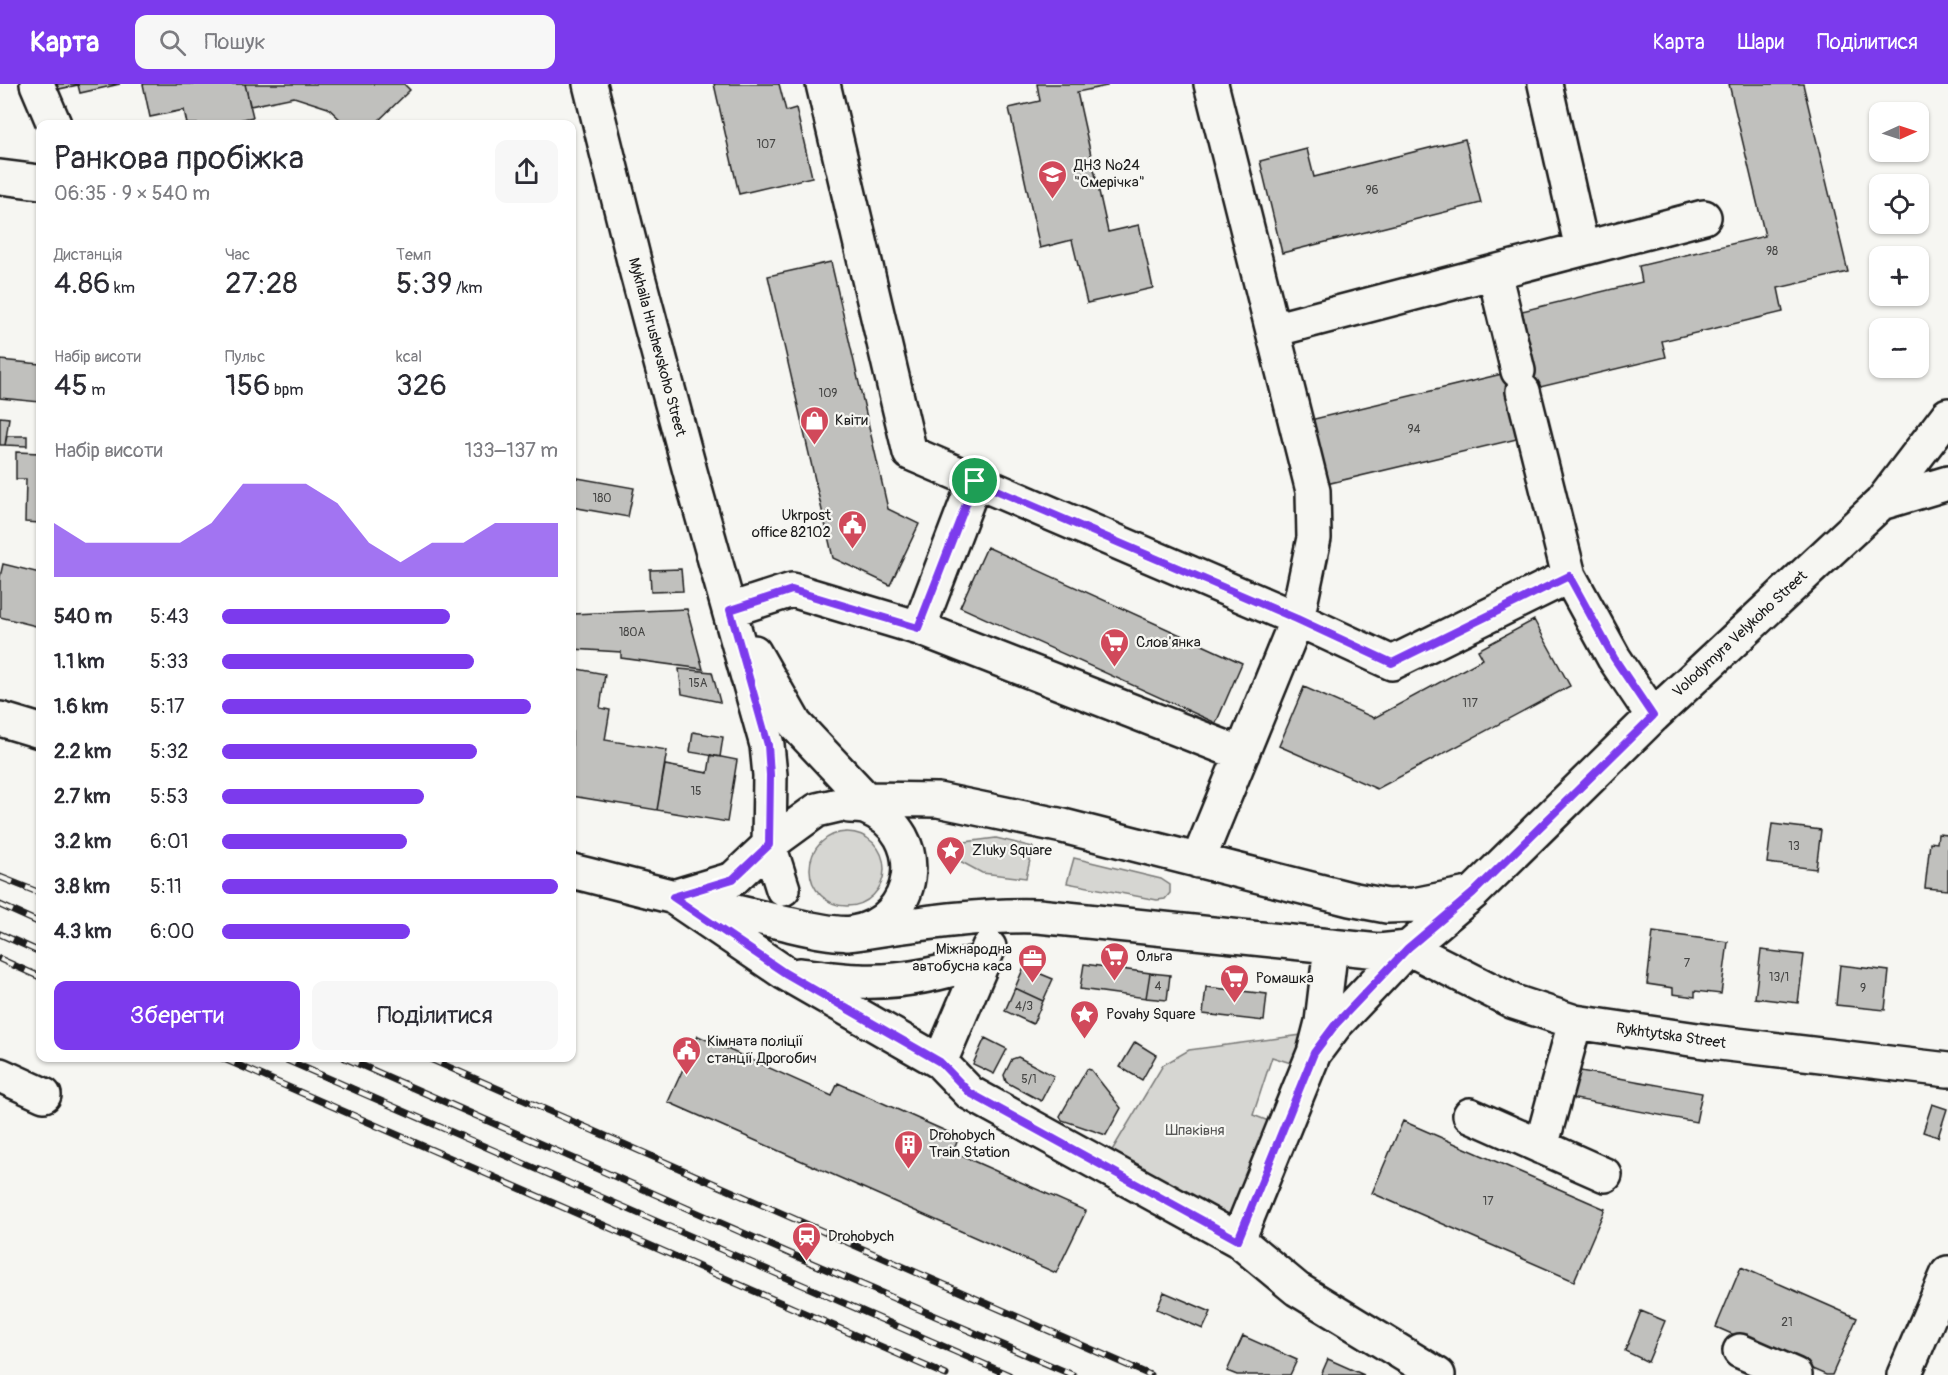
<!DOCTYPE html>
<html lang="uk">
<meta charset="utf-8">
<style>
:root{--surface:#fff;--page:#f7f7f7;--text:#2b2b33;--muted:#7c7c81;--accent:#7c3aed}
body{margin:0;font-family:Pangolin,sans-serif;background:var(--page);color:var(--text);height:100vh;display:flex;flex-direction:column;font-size:22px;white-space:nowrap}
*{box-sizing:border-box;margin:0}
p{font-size:20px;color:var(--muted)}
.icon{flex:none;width:33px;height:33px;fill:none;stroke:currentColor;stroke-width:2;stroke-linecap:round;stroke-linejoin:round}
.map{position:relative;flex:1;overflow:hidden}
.sheet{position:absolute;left:36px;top:36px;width:540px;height:942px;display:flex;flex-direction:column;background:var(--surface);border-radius:12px;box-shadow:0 2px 4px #0004}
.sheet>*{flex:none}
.needle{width:39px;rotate:87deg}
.buttons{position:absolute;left:1869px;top:18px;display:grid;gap:12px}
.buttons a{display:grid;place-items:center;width:60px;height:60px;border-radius:12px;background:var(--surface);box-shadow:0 2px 4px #0004;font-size:30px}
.pin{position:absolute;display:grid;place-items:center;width:51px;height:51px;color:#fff;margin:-26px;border:3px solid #fff;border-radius:50%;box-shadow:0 2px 6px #0007}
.round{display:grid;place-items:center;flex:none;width:63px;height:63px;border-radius:12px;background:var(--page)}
.summary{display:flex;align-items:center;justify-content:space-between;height:102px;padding:0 18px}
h1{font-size:33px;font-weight:600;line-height:45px}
.stats{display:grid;grid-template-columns:repeat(3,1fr);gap:9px;height:102px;padding:6px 18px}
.stats div{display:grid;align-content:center}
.stats b{font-size:30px;font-weight:600}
.stats small{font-size:16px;font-weight:400}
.stats p{font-size:16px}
.chart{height:168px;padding:12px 18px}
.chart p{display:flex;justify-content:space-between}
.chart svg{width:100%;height:108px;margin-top:6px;fill:var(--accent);opacity:.7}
.cta{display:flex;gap:12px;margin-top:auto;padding:12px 18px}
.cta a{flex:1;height:69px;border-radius:12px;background:var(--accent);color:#fff;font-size:24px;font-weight:600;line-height:69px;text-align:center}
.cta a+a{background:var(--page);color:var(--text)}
ul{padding:0 18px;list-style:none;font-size:20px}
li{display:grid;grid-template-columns:96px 72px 1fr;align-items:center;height:45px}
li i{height:15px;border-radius:8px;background:var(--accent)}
header{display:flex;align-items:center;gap:36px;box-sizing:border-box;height:84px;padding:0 30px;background:var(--accent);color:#fff}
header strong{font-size:28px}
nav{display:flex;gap:33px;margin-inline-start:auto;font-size:21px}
.search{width:420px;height:54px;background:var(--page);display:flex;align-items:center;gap:15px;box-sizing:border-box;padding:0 21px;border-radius:12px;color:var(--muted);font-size:22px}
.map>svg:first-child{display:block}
</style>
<header>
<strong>Карта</strong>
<div class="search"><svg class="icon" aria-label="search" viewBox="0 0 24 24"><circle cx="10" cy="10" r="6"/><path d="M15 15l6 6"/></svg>Пошук</div>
<nav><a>Карта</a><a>Шари</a><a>Поділитися</a></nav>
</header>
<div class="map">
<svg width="1948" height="1291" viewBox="0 0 1948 1291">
<rect width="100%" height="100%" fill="#f6f6f2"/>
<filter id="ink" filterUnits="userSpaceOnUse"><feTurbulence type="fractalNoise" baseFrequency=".0167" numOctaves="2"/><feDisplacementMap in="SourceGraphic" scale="12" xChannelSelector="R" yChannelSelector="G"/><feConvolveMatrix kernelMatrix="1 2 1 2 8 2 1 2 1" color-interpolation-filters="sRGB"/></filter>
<g filter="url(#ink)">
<path fill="#d6d6d2" stroke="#797977" stroke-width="1.5" d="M810 785a37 37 0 1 1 74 0a37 37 0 1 1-74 0Z
M 996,754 L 1033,763 L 1026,794 L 982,789 L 958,776 L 959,765 L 965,758 Z
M 1074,774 L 1161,795 L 1170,801 L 1170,809 L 1165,815 L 1157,816 L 1067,799 Z
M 1302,951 L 1294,980 L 1272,973 L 1253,1031 L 1271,1038 L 1233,1134 L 1111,1068 L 1163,981 L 1189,966 Z"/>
<path fill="#c0c0bd" stroke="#1c1c1c" stroke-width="1.5" d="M 49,0 L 120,0 L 80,9 L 78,1 L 50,7 Z
M 143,0 L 245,0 L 253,33 L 219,40 L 187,40 L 184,26 L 150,33 Z
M 245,0 L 404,0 L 410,6 L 375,40 L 345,40 L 328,24 L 294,13 L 250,22 Z
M 714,0 L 779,0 L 786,27 L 796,24 L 812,93 L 739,110 Z
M 1037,0 L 1106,0 L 1107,2 L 1077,8 L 1108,148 L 1139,141 L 1153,204 L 1087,219 L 1072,156 L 1040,164 L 1009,24 L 1040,17 Z
M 1729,0 L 1803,0 L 1848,188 L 1778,204 L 1783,228 L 1662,257 L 1666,273 L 1511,310 L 1506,289 L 1535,283 L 1522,227 L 1642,198 L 1639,182 L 1765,152 Z
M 1465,55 L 1481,119 L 1282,169 L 1260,77 L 1307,65 L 1314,93 Z
M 831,178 L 888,425 L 919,440 L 890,501 L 833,474 L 768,192 Z
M 0,276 L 40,280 L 40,318 L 0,314 Z
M 1506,289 L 1521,354 L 1322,401 L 1306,337 Z
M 0,333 L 9,334 L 5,361 L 0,361 Z
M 7,352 L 27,352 L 27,362 L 5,361 Z
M 16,368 L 40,369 L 40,439 L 25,438 L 26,395 L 16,395 Z
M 572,393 L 634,404 L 628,433 L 572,423 Z
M 987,463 L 1242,579 L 1216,639 L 960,523 Z
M 3,480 L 40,489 L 40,543 L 0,533 L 0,493 Z
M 681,485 L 683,507 L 651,508 L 650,486 Z
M 687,525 L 703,585 L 621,574 L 621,568 L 572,565 L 572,530 Z
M 1534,536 L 1570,602 L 1377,705 L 1279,662 L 1304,603 L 1374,634 L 1483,575 L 1478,566 Z
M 572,584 L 605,590 L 600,624 L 610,626 L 605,656 L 667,666 L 657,726 L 572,712 Z
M 679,585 L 712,588 L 720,618 L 682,610 Z
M 693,648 L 723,653 L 720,673 L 690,668 Z
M 711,671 L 737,676 L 727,738 L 657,726 L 665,681 L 708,689 Z
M 1772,740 L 1821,746 L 1816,785 L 1767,779 Z
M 1938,750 L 1948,751 L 1948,806 L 1925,804 L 1930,758 L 1937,759 Z
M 1653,848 L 1728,858 L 1721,910 L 1695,907 L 1695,913 L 1673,910 L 1673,904 L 1647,900 Z
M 1761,866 L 1804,871 L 1798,919 L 1755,914 Z
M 1084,880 L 1150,889 L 1146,914 L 1080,905 Z
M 1840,881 L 1889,887 L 1885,926 L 1836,921 Z
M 1024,883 L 1053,895 L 1043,917 L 1015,904 Z
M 1150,889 L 1170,891 L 1167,916 L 1146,914 Z
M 1206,903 L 1267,910 L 1264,937 L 1203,930 Z
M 1015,904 L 1043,917 L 1033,940 L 1005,927 Z
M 698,952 L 832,1012 L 838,999 L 959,1053 L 953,1068 L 1086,1127 L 1056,1189 L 668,1018 Z
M 985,954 L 1007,965 L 994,990 L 973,980 Z
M 1135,958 L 1156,971 L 1142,996 L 1120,983 Z
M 1018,973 L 1054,992 L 1041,1017 L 1006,998 L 1004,991 L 1012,975 Z
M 1087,985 L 1091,986 L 1121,1024 L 1106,1051 L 1062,1036 L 1060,1032 Z
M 1575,986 L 1702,1009 L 1696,1038 L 1570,1014 Z
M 1932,1020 L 1947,1025 L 1938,1053 L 1923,1048 Z
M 1403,1037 L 1605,1125 L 1574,1197 L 1372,1109 Z
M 1741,1183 L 1857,1234 L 1832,1291 L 1826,1291 L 1716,1243 Z
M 1164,1208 L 1211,1228 L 1203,1245 L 1157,1225 Z
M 1641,1227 L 1665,1237 L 1648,1278 L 1625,1267 Z
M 1243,1252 L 1297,1276 L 1290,1291 L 1237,1291 L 1227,1287 Z
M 1328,1275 L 1364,1291 L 1321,1291 Z"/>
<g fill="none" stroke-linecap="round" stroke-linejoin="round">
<defs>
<path id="minor" d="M 37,0 L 54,40
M 590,0 L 637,189 L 691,391 L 767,661 L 770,691 L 769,761 L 783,805
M 823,0 L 910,369 L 1297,535 L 1392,579 L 1569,492
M 1545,0 L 1582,165
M 0,93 L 40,98
M 1494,188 L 1518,287
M 1273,246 L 1704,133
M 1523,307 L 1569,492 L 1614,574 L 1653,632
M 1881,419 L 1948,399
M 730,526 L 792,506 L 919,544 L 975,397
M 919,544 L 1242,670
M 754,568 L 795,640 L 878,728
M 0,635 L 40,647
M 1198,777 L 1297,535 L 1314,454 L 1313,407 L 1211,0
M 572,787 C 639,804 707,822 775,837 C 795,841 832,852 852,849 C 918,839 931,750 867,724 C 862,722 855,722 849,722
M 673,813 L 785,889 L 940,978 L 970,1009 L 1238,1156 L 1297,1205 L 1438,1291
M 673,813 L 733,795 L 769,761 L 817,726 L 864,715 L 938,716 L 1063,742 L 1350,815 L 1387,822 L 1414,821 L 1468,810
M 848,850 C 911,841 974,830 1038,832 L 1379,867 L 1408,864
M 1408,864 L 1514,918 L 1575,938 L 1711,958 L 1948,986
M 799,891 C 819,893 839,897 859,897 C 901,899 945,889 983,876
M 1314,969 L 1335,941 L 1408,864 L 1473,809 L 1653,632 L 1881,419 L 1948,331
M 940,978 L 989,863
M 0,991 L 44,1011
M 1470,1031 L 1605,1091
M 1541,1063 L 1575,938
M 1238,1156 L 1314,969 L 1322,938 L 1331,862
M 1740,1267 L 1795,1291
M 1904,1291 L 1948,1189"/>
</defs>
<use href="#minor" stroke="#1c1c1c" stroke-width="38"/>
<use href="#minor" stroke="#f6f6f2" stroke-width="33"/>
<defs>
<path id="rail" d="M 0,793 L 40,809
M 0,821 L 40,839
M 0,850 L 40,868
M 0,875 L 40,893
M 222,974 L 946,1291
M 282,974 L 1009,1291
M 345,974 L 807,1177 L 1073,1291
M 428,974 L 1150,1291"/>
</defs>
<use href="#rail" stroke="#1c1c1c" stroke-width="7"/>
<use href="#rail" stroke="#f6f6f2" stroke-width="4.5" stroke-dasharray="14" stroke-linecap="butt"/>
</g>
</g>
<g fill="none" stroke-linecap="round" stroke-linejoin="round" filter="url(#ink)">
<defs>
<path id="route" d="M 975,397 L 1297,535 L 1392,579 L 1569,492 L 1614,574 L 1653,632 L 1473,809 L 1408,864 L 1335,941 L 1314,969 L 1238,1156 L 970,1009 L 940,978 L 785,889 L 673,813 L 733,795 L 769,761 L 770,691 L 768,661 L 730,526 L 792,506 L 918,544 Z"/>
</defs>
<use href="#route" stroke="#fff" stroke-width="12"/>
<use href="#route" stroke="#7c3aed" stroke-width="8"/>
</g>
<defs>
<symbol id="school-pin" viewBox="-11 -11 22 30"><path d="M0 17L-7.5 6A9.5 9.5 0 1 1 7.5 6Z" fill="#d1495b" stroke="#f6f6f2"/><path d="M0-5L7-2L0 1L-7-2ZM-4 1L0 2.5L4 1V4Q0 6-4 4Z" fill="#fff"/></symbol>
<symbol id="shop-pin" viewBox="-11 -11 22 30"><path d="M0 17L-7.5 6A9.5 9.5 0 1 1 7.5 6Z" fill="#d1495b" stroke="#f6f6f2"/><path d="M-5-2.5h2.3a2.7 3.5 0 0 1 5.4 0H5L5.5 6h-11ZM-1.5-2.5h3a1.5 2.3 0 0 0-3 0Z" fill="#fff"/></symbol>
<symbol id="civic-pin" viewBox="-11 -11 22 30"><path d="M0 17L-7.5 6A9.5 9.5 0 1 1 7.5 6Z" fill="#d1495b" stroke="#f6f6f2"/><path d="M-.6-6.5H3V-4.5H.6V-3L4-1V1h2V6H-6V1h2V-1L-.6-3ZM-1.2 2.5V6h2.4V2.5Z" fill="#fff"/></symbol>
<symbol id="supermarket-pin" viewBox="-11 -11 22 30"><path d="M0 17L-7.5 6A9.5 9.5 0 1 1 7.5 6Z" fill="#d1495b" stroke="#f6f6f2"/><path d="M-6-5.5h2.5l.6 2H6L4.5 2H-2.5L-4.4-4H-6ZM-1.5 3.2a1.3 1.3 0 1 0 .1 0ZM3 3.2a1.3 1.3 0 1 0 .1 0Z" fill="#fff"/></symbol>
<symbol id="sight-pin" viewBox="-11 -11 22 30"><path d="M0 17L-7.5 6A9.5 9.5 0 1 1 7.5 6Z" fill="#d1495b" stroke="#f6f6f2"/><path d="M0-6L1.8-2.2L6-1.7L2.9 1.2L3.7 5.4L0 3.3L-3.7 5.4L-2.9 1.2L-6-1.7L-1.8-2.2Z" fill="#fff"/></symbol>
<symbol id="office-pin" viewBox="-11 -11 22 30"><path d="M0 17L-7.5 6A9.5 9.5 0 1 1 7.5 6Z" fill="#d1495b" stroke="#f6f6f2"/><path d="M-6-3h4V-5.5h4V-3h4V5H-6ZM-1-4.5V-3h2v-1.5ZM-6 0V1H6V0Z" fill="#fff"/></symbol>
<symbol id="building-pin" viewBox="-11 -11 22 30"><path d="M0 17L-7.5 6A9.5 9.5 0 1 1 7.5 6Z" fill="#d1495b" stroke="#f6f6f2"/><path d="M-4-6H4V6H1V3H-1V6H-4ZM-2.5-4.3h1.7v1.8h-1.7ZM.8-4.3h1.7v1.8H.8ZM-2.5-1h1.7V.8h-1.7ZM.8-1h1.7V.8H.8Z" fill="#fff"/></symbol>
<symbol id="station-pin" viewBox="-11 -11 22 30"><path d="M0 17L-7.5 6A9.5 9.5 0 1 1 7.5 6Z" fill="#d1495b" stroke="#f6f6f2"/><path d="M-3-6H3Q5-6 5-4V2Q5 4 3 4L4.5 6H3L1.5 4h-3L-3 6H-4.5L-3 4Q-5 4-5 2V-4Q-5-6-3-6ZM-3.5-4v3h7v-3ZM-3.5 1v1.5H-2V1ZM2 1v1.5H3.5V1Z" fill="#fff"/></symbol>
</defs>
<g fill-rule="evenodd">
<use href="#school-pin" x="1036" y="74" width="33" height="45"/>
<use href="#shop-pin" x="798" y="320" width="33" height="45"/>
<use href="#civic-pin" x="836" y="424" width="33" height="45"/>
<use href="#supermarket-pin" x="1098" y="542" width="33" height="45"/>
<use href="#sight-pin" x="934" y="750" width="33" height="45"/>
<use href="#supermarket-pin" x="1098" y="856" width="33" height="45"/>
<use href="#office-pin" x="1016" y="858" width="33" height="45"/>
<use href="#supermarket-pin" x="1218" y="878" width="33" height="45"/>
<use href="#sight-pin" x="1068" y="914" width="33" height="45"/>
<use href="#civic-pin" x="670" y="950" width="33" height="45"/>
<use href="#building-pin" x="892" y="1044" width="33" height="45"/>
<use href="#station-pin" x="790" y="1136" width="33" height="45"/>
</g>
<g text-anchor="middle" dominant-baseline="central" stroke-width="4.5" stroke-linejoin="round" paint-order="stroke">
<g font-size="12" fill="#454544">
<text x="766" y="60">107</text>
<text x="1372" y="106">96</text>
<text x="1772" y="167">98</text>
<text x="828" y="309">109</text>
<text x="1414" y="345">94</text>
<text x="602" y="414">180</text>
<text x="632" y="548">180А</text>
<text x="698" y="599">15А</text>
<text x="1470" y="619">117</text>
<text x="696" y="707">15</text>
<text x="1794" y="762">13</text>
<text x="1687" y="879">7</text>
<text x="1779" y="893">13/1</text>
<text x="1158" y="902">4</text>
<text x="1863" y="904">9</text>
<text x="1024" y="922">4/3</text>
<text x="1029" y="995">5/1</text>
<text x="1488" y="1117">17</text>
<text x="1787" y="1238">21</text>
</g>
<g font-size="15" fill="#1c1c1c" stroke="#f6f6f2" text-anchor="start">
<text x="1074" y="81">ДНЗ №24<tspan x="1074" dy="17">"Смерічка"</tspan></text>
<text x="835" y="336">Квіти</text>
<text x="831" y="431" text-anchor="end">Ukrpost<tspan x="831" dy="17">office 82102</tspan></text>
<text x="1136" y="558">Слов'янка</text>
<text x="972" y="766">Zluky Square</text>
<text x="1012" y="865" text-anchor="end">Міжнародна<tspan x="1012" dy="17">автобусна каса</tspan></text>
<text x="1136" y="872">Ольга</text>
<text x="1256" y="894">Ромашка</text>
<text x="1106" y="930">Povahy Square</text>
<text x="707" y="957">Кімната поліції<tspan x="707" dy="17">станції Дрогобич</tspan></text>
<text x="929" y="1051">Drohobych<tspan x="929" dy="17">Train Station</tspan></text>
<text x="828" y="1152">Drohobych</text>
</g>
<g font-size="15" fill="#1c1c1c" stroke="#f6f6f2">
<text transform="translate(657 263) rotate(75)">Mykhaila Hrushevskoho Street</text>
<text transform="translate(1740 550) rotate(-43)">Volodymyra Velykoho Street</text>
<text transform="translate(1671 952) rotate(8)">Rykhtytska Street</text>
</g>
<g font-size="15" fill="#545453" stroke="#f6f6f2">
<text x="1195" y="1046">Шпаківня</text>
</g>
</g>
</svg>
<div class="buttons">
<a><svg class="needle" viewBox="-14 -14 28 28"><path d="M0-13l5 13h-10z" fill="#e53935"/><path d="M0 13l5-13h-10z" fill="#7c7c81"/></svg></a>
<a><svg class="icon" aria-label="locate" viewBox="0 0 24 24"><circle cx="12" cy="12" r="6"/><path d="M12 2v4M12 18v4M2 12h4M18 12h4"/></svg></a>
<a>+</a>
<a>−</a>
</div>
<div class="pin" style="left:975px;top:397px;background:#1e9e55"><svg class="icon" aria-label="arrive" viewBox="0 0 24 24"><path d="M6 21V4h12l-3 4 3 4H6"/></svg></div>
<section class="sheet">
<div class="summary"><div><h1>Ранкова пробіжка</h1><p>06:35 · 9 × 540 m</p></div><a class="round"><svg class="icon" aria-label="share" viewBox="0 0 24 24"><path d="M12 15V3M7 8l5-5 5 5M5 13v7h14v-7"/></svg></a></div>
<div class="stats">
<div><p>Дистанція</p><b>4.86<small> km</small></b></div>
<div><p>Час</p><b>27:28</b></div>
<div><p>Темп</p><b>5:39<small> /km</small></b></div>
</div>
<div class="stats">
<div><p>Набір висоти</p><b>45<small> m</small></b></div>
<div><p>Пульс</p><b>156<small> bpm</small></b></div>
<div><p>kcal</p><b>326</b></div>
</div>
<div class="chart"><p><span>Набір висоти</span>133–137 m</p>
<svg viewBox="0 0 160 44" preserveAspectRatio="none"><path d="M0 44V22L10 30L20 30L30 30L40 30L50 22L60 6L70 6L80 6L90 14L100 30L110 38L120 30L130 30L140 22L150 22L160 22V44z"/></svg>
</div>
<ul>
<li><b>540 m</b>5:43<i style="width:68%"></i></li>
<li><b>1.1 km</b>5:33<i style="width:75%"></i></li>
<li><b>1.6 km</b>5:17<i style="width:92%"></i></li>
<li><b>2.2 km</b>5:32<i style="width:76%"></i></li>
<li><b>2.7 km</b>5:53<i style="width:60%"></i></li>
<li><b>3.2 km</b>6:01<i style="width:55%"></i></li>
<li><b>3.8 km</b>5:11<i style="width:100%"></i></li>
<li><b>4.3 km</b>6:00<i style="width:56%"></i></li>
</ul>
<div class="cta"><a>Зберегти</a><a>Поділитися</a></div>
</section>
</div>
